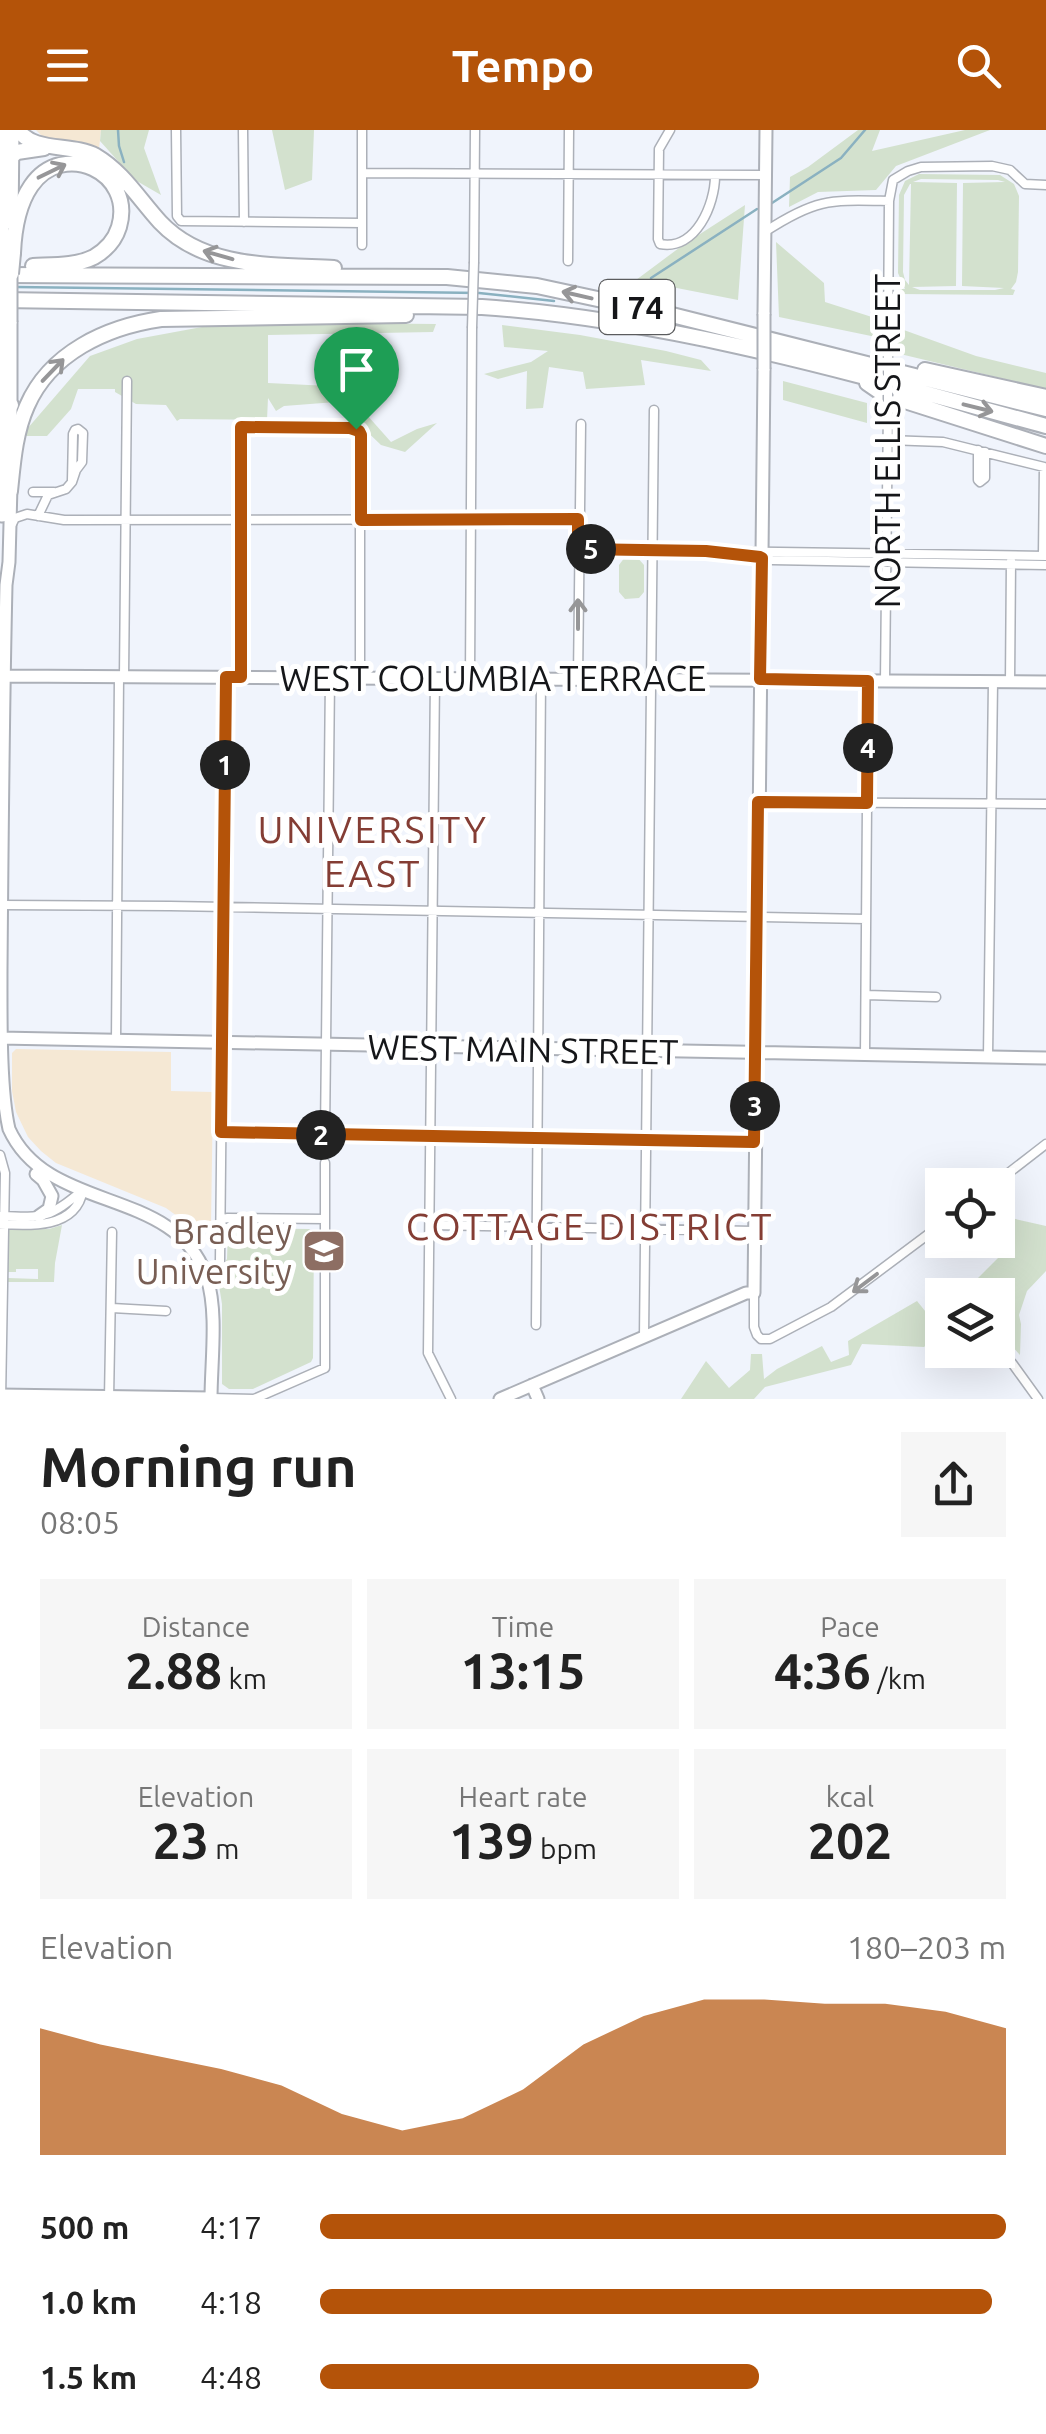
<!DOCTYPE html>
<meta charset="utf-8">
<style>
:root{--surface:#fff;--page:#f6f6f6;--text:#222;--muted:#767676;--accent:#b45309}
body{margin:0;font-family:Ubuntu,sans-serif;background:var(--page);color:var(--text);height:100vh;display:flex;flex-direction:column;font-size:38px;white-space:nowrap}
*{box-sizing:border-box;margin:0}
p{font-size:32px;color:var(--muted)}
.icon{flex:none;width:55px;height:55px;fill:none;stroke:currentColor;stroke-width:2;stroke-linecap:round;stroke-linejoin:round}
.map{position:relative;height:1269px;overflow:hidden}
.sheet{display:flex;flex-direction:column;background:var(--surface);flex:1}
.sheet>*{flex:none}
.controls{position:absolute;left:925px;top:1038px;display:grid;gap:20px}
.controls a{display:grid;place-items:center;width:90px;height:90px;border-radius:0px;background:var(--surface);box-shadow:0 10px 40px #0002;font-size:50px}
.pin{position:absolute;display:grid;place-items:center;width:85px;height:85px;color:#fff;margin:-102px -42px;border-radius:50% 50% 50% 0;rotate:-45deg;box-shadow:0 0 10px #0007}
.pin .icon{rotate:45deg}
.km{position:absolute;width:50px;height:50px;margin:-25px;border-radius:50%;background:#222;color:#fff;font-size:28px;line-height:50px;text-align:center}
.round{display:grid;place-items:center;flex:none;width:105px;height:105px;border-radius:0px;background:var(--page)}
.summary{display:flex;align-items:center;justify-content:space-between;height:170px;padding:0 40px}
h1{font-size:55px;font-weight:600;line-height:75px}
.metrics{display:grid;grid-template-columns:repeat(3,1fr);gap:15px;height:170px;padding:10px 40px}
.metrics div{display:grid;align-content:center;border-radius:0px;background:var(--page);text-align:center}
.metrics b{font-size:50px;font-weight:600}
.metrics small{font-size:28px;font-weight:400}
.metrics p{font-size:28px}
.chart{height:280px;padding:20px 40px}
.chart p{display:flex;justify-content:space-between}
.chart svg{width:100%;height:180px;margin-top:10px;fill:var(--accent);opacity:.7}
ul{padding:0 40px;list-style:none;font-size:32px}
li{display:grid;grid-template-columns:160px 120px 1fr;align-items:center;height:75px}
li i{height:25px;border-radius:12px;background:var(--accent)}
header{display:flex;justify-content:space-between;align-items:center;height:130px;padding:0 40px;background:var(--accent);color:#fff;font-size:45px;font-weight:600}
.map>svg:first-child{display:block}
</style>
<header><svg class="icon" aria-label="menu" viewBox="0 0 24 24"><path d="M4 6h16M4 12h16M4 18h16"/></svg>Tempo<svg class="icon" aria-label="search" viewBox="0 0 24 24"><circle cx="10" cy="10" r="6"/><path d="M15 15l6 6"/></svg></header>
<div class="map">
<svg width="1046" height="1269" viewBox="0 0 1046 1269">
<rect width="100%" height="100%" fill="#f0f4fc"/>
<path fill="#f5e8d4" d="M 36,0 L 101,0 L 99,19 L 84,13 L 43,7 Z
M 16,919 L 171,922 L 171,961 L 213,962 L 211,1094 L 188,1094 L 166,1078 L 56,1033 L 41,1021 L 28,1007 L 16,982 L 12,961 L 12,923 Z"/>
<path fill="#d3e1ce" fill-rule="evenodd" d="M 101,0 L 149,0 L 144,18 L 161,65 L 135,50 L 100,11 Z
M 272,0 L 314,0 L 312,50 L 285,60 Z
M 858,0 L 880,0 L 872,21 L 965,0 L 990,0 L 896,36 L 876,60 L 818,62 L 789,77 L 790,47 L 808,37 Z
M 919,44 L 1000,45 L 1014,54 L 1019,66 L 1018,142 L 1016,152 L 1011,159 L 1015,160 L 1013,165 L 898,164 L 898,159 L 905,159 L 898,143 L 899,65 L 905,51 ZM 921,49 L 998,50 L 1005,52 L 963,53 L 962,156 L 1004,158 L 995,160 L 920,160 L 912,157 L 956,156 L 957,53 L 913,52 ZM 910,54 L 911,54 L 909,155 L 905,150 L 903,142 L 904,65 Z
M 745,75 L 738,170 L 636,150 L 683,115 Z
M 776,112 L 824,153 L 825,172 L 875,188 L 876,207 L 779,187 Z
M 229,192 L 436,194 L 433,202 L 268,205 L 268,253 L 329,256 L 351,267 L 391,312 L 417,299 L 437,293 L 405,322 L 381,315 L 336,272 L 284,276 L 276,281 L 268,268 L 267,290 L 180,289 L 177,291 L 166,275 L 136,274 L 115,262 L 115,259 L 78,259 L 71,279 L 47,306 L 21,306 L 90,226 L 137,209 Z
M 502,195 L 580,205 L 666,221 L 701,230 L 711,241 L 641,230 L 645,255 L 586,259 L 583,242 L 549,237 L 543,278 L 526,279 L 527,241 L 498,249 L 484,244 L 531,232 L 548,221 L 504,217 Z
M 901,199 L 976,226 L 1046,243 L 1046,259 L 896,223 L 895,205 Z
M 783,251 L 867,273 L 867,293 L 783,270 Z
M 625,427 L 637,427 L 644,435 L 644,462 L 639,468 L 625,469 L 619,462 L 619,435 Z
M 998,1085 L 1046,1096 L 1046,1141 L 1027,1161 L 1019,1185 L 1021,1194 L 1020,1225 L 1008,1212 L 998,1214 L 998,1165 L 961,1165 L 1004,1122 L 996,1110 Z
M 62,1095 L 55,1133 L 54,1152 L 8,1152 L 8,1148 L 38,1149 L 38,1139 L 16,1139 L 16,1142 L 8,1142 L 9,1100 L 49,1099 Z
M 231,1098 L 309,1099 L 314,1103 L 313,1228 L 311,1232 L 253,1259 L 229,1259 L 222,1254 L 222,1174 L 217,1143 L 227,1129 L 228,1099 Z
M 917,1171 L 934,1192 L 942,1184 L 942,1203 L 940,1203 L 924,1217 L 862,1214 L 851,1235 L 765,1257 L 754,1269 L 681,1269 L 706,1231 L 729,1258 L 750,1240 L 751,1224 L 762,1224 L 764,1249 L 777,1239 L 822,1216 L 831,1232 L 849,1225 L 848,1211 Z"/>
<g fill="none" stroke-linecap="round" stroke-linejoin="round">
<path stroke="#8ab1c0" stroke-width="2.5" d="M 118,0 L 119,16 L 124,32
M 772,73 L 841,28 L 865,0
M 651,148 L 757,79
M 16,157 L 479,163 L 554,171"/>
<defs>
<path id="street" d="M 176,0 L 177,86 L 181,91 L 362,93
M 243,0 L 244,92
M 670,0 L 659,19 L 658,109 L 660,114 C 696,121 715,74 715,46
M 362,43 L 765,45
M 766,101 C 817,68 830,70 889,71
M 362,115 L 362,0
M 568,131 L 569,0
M 474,132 L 475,0
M 888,215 L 889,71 L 893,50 L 908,41 L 921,37 L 992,36 L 1010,40 L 1025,54 L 1046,55
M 888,310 L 943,312 L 1044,337 L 1043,426
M 978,320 L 978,350 L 980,352 L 985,348 L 985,322
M 33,362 L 54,362
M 38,386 L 48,365 L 66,359 L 72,352 L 76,340 L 82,332 L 83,303 L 78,299 L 75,300 L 73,304 L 72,350
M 12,394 L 15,388 L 27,384 L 64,390 L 578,389
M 578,419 L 1046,426
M 758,426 L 772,430 L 1046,435
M 124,547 L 127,251
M 241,547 L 241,297 L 350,298 L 360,302 L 360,548
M 435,548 L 428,1223 L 451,1269
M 470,548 L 472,198
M 578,549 L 581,294
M 885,551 L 888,277
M 1010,552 L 1011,431
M 759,672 L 1046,674
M 2,775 L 170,776 L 866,789
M 866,865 L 936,867
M 116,911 L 119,547
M 865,925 L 868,551
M 988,927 L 993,552
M 221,1003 L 754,1012
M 325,1005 L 330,548
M 0,1025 L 5,1043 L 1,1269
M 993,1055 L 1046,1014
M 1,1086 C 45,1088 49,1088 83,1060
M 221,1090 L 227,1088 L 325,1089
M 0,1094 C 30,1096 76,1099 83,1060
M 430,1095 L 754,1101
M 220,1132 L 226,547
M 754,1163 L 754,1197 L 757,1205 L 761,1209 L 770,1209 L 831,1177 L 942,1094
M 112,1178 L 166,1181
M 536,1195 L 541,549
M 644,1207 L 654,280
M 1002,1226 L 1012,1233 L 1038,1269
M 211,1268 L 254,1269 L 325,1238 L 325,1033
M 109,1269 L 112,1102"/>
<path id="secondary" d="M 2,0 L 3,124
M 12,94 L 13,0
M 764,184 L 766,0
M 11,317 L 11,192
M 11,356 L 9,432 L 6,455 C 3,584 2,712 1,841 C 1,885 0,960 9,999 C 48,1085 176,1055 207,1148 C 218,1183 211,1232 211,1269
M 2,386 L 3,192
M 5,546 L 1046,552
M 0,908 L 1046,928
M 36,1044 L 43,1050 L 52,1066 L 49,1079 L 39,1086
M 532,1255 L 538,1269
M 0,1265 L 211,1268
M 500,1269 L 746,1163 L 754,1163 L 764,239"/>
<path id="highway" d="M 18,0 C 34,23 72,13 96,26 C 123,42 139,69 160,92 C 204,139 274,135 334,138
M 3,34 L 17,22 L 44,18
M 13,123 C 14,100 18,75 31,56 C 63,9 135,42 119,97 C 115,110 106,120 94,127 C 76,136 52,135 33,136
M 1,145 L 447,147 L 537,156 L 672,185 L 1046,279
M 1,170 L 482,177 C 674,190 861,246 1046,296
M 925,240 L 1046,267
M 867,253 L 883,264 L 1046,316
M 0,288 L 11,275
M 0,315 L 3,319
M 10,361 C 13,332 15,303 27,276 C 50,223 106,197 161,189 L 406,185"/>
</defs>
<use href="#street" stroke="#acb0b8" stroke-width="11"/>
<use href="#secondary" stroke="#acb0b8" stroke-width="15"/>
<use href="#highway" stroke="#acb0b8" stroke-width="18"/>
<use href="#street" stroke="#fff" stroke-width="8"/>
<use href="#secondary" stroke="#fff" stroke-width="11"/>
<use href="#highway" stroke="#fff" stroke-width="14"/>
<defs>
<path id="street-bridge" d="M 472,198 L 474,132
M 888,215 L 888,277"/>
<path id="secondary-bridge" d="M 3,124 L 3,192
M 11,192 L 11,136
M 764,239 L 764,184"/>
<path id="highway-bridge" d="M 11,144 L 13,123
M 0,177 L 3,147"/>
</defs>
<use href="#street-bridge" stroke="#acb0b8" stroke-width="11" stroke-linecap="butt"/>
<use href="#secondary-bridge" stroke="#acb0b8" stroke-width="15" stroke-linecap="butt"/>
<use href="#highway-bridge" stroke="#acb0b8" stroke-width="18" stroke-linecap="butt"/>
<use href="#street-bridge" stroke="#fff" stroke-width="8"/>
<use href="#secondary-bridge" stroke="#fff" stroke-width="11"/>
<use href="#highway-bridge" stroke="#fff" stroke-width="14"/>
</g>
<defs><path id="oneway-shaft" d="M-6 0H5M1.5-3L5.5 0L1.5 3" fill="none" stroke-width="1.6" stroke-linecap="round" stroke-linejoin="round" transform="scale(2.5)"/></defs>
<g stroke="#969698">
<use href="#oneway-shaft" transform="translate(52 41) rotate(-26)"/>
<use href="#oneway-shaft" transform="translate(218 125) rotate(-164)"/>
<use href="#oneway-shaft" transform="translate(577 165) rotate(-167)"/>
<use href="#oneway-shaft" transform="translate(53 240) rotate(-46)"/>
<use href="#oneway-shaft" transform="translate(978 278) rotate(14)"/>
<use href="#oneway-shaft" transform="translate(578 484) rotate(-90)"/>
<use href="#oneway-shaft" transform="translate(865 1153) rotate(143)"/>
</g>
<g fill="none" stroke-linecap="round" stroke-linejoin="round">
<defs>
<path id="route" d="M 241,297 L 350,298 L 359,301 L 361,305 L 361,390 L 578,389 L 578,419 L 706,421 L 760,427 L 762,428 L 760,549 L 868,551 L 867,673 L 758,672 L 754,1012 L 221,1002 L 226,547 L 241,547 Z"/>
</defs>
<use href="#route" stroke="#fff" stroke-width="20"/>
<use href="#route" stroke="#b45309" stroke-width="12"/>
</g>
<defs>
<symbol id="university-square" viewBox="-11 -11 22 22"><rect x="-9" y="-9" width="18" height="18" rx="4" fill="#8d6e63" stroke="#fff"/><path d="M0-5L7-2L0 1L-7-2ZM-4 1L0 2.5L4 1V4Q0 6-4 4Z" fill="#fff"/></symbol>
</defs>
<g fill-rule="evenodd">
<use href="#university-square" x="299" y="1096" width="50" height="50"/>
</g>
<g text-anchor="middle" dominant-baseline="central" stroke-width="10" stroke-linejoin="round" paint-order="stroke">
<rect fill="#fff" stroke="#5b5c5e" stroke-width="2.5" x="599.5" y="150" width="75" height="54" rx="8"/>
<g font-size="32" font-weight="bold" fill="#151619">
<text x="637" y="177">I 74</text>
</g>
<g font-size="35" fill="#151619" stroke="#fff">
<text transform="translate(887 311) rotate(-90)">NORTH ELLIS STREET</text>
<text x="493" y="548">WEST COLUMBIA TERRACE</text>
<text transform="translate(523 919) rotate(1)">WEST MAIN STREET</text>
</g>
<g font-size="35" fill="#785e54" stroke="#fff" text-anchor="end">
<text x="292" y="1101">Bradley<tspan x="292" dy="40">University</tspan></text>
</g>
<g font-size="38" letter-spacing="2.5" fill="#843d34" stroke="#fff">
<text x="373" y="699">UNIVERSITY<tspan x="373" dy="44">EAST</tspan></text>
<text x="590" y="1096">COTTAGE DISTRICT</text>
</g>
</g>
</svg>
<div class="controls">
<a><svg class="icon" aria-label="locate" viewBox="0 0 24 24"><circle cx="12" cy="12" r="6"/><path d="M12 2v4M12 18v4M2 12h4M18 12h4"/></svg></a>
<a><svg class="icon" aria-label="layers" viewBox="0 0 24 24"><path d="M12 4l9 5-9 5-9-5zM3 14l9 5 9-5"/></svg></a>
</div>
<div class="pin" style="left:356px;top:299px;background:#1e9e55"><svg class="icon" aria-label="arrive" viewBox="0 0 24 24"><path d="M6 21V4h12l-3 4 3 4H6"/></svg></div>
<b class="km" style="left:225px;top:635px">1</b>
<b class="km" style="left:321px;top:1005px">2</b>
<b class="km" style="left:755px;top:976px">3</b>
<b class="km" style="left:868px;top:618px">4</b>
<b class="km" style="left:591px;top:419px">5</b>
</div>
<section class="sheet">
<div class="summary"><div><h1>Morning run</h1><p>08:05</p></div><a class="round"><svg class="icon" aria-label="share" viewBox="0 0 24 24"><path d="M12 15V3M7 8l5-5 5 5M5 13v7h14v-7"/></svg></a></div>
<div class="metrics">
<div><p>Distance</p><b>2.88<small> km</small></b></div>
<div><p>Time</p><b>13:15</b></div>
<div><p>Pace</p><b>4:36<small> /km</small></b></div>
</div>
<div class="metrics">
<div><p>Elevation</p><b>23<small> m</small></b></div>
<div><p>Heart rate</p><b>139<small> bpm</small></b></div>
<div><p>kcal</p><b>202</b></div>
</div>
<div class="chart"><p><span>Elevation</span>180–203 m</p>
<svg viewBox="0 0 160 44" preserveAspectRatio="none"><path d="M0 44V13L10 17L20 20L30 23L40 27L50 34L60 38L70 35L80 28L90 17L100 10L110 6L120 6L130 7L140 7L150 9L160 13V44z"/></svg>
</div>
<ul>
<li><b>500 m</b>4:17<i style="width:100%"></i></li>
<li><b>1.0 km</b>4:18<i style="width:98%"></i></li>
<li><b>1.5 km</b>4:48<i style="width:64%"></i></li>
</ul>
</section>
